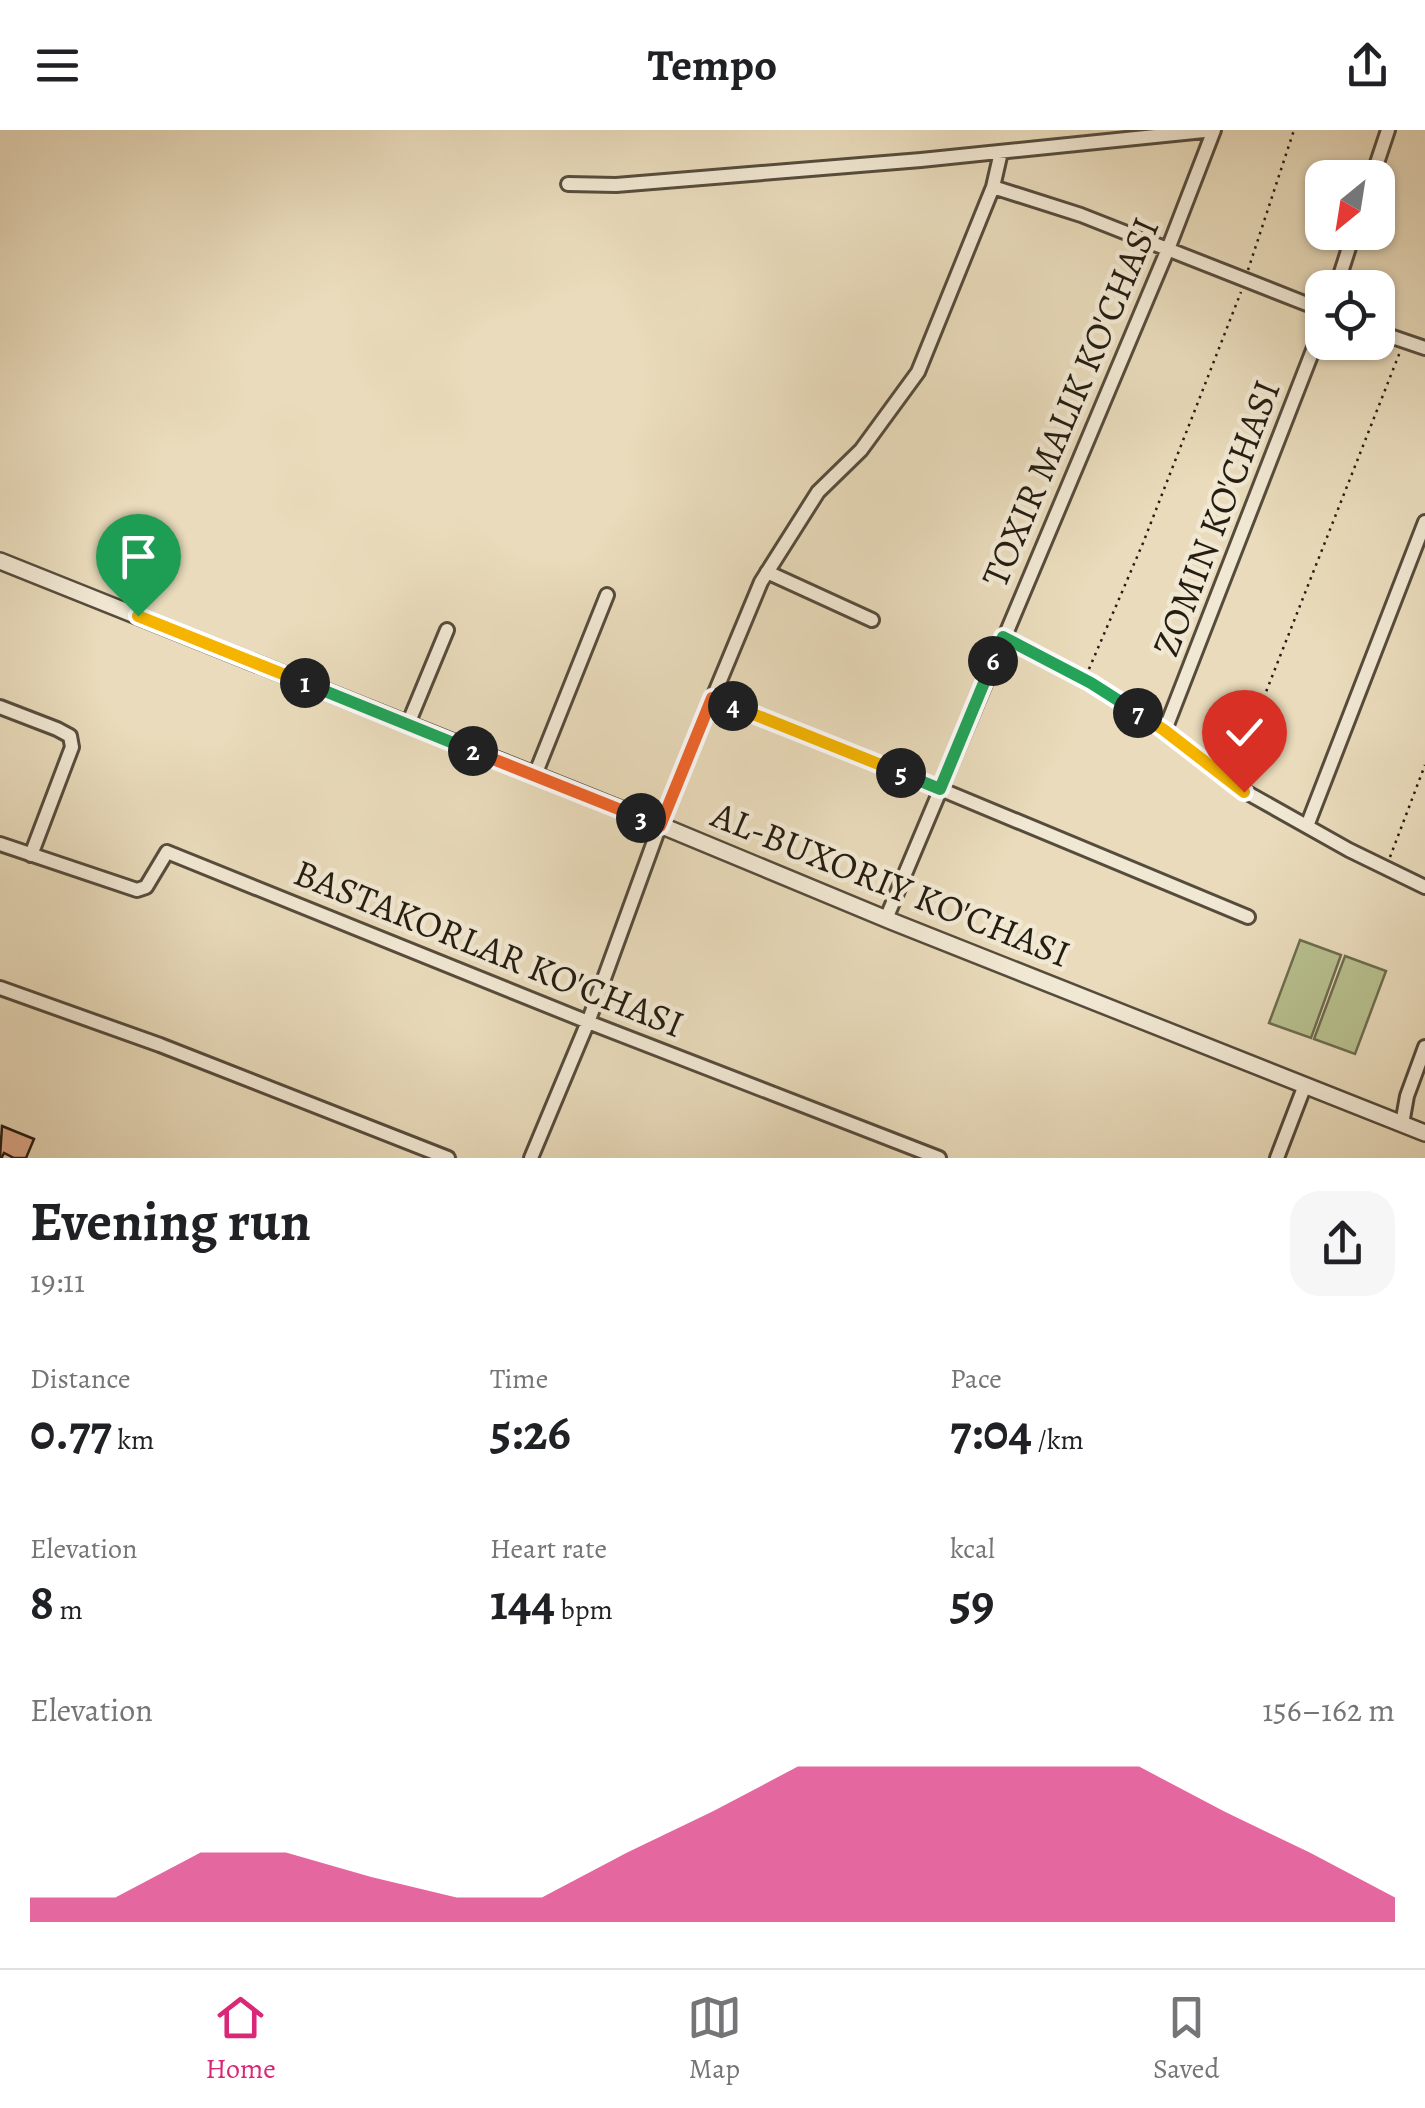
<!DOCTYPE html>
<meta charset="utf-8">
<style>
:root{--surface:#fff;--page:#f6f6f6;--text:#202124;--muted:#757577;--line:#e0e0e0;--accent:#db2777}
body{margin:0;font-family:Alegreya,serif;background:var(--page);color:var(--text);height:100vh;display:flex;flex-direction:column;font-size:38px;white-space:nowrap}
*{box-sizing:border-box;margin:0}
p{font-size:32px;color:var(--muted)}
.icon{flex:none;width:55px;height:55px;fill:none;stroke:currentColor;stroke-width:2;stroke-linecap:round;stroke-linejoin:round}
.map{position:relative;height:1028px;overflow:hidden}
.side{display:flex;flex-direction:column;background:var(--surface);flex:1}
.side>*{flex:none}
.needle{width:65px;rotate:210deg}
.fabs{position:absolute;left:1305px;top:30px;display:grid;gap:20px}
.fabs a{display:grid;place-items:center;width:90px;height:90px;border-radius:20px;background:var(--surface);box-shadow:0 2px 8px #0004;font-size:50px}
.pin{position:absolute;display:grid;place-items:center;width:85px;height:85px;color:#fff;margin:-102px -42px;border-radius:50% 50% 50% 0;rotate:-45deg;box-shadow:0 0 10px #0007}
.pin .icon{rotate:45deg}
.km{position:absolute;width:50px;height:50px;margin:-25px;border-radius:50%;background:#222;color:#fff;font-size:28px;line-height:50px;text-align:center}
.round{display:grid;place-items:center;flex:none;width:105px;height:105px;border-radius:30px;background:var(--page)}
.overview{display:flex;align-items:center;justify-content:space-between;height:170px;padding:0 30px}
h1{font-size:55px;font-weight:700;line-height:75px}
.stats{display:grid;grid-template-columns:repeat(3,1fr);gap:15px;height:170px;padding:10px 30px}
.stats div{display:grid;align-content:center}
.stats b{font-size:50px;font-weight:700}
.stats small{font-size:28px;font-weight:400}
.stats p{font-size:28px}
.chart{height:280px;padding:20px 30px}
.chart p{display:flex;justify-content:space-between}
.chart svg{width:100%;height:180px;margin-top:10px;fill:var(--accent);opacity:.7}
header{display:flex;justify-content:space-between;align-items:center;height:130px;padding:0 30px;background:var(--surface);font-size:45px;font-weight:700}
.tabs{display:flex;justify-content:space-around;align-items:center;height:140px;border-top:2px solid var(--line);background:var(--surface);font-size:28px;color:var(--muted)}
.tabs a{display:grid;justify-items:center;gap:5px}
.tabs .selected{color:var(--accent)}
.map>svg:first-child{display:block}
</style>
<header><svg class="icon" aria-label="menu" viewBox="0 0 24 24"><path d="M4 6h16M4 12h16M4 18h16"/></svg>Tempo<svg class="icon" aria-label="share" viewBox="0 0 24 24"><path d="M12 15V3M7 8l5-5 5 5M5 13v7h14v-7"/></svg></header>
<div class="map">
<svg width="1425" height="1028" viewBox="0 0 1425 1028">
<rect width="100%" height="100%" fill="#e9dbbb"/>
<filter id="stains"><feTurbulence type="fractalNoise" baseFrequency=".002" numOctaves="4"/><feColorMatrix values="0 0 0 0 .2 0 0 0 0 .09 0 0 0 0 .02 0 0 0 .5 -.17"/></filter>
<radialGradient id="worn" r=".72"><stop offset=".6" stop-color="#630" stop-opacity="0"/><stop offset="1" stop-color="#630" stop-opacity=".3"/></radialGradient>
<path fill="#b8c08f" stroke="#6e6e50" stroke-width="2.5" d="M 1300,810 L 1341,825 L 1311,908 L 1269,893 Z
M 1345,826 L 1386,841 L 1355,924 L 1314,909 Z"/>
<path fill="#e0ac8c" stroke="#251d11" stroke-width="2.5" d="M 2,996 L 34,1009 L 26,1028 L 14,1028 L 4,1023 L 2,1027 L 0,1027 Z"/>
<g fill="none" stroke-linecap="round" stroke-linejoin="round">
<defs>
<path id="minor" d="M 1372,48 L 1388,0
M 568,54 L 616,55 L 921,30 L 1214,0 L 1168,119 L 886,789
M 993,57 L 1081,85 L 1322,180
M 1336,158 L 1354,102
M 1378,202 L 1425,218
M 767,442 L 872,490
M 1003,507 L 1091,553 L 1165,600 L 1244,661 L 1349,720 L 1425,757
M 713,568 L 940,659 L 1248,787
M 0,577 L 57,599 L 70,606 L 72,617 L 31,725
M 408,594 L 447,500
M 1165,600 L 1322,197
M 535,645 L 607,465
M 1307,696 L 1425,392
M 0,714 L 137,760 L 146,757 L 167,722 L 588,892 L 939,1028
M 0,858 L 160,915 L 448,1028
M 1402,994 L 1407,966 L 1425,917
M 531,1028 L 590,887 L 660,695 L 761,452 L 818,362 L 861,320 L 918,242 L 993,57 L 1001,22
M 1277,1028 L 1305,955"/>
<path id="tertiary" d="M 0,431 L 660,695 L 891,791 L 1425,1003"/>
</defs>
<use href="#minor" stroke="#564c3c" stroke-width="18"/>
<use href="#tertiary" stroke="#564c3c" stroke-width="20"/>
<path stroke="#251d11" stroke-width="2.5" stroke-dasharray="2.5 5" stroke-linecap="butt" d="M 1248,140 L 1294,0
M 1089,539 L 1143,413 L 1241,162
M 1236,638 L 1400,222
M 1390,727 L 1425,635"/>
<use href="#minor" stroke="#f1e8d3" stroke-width="12"/>
<use href="#tertiary" stroke="#f1e8d3" stroke-width="15"/>
</g>
<g fill="none" stroke-linecap="round" stroke-linejoin="round">
<defs>
<path id="split-1" d="M 138,486 L 305,553"/>
<path id="split-2" d="M 305,553 L 473,621"/>
<path id="split-3" d="M 473,621 L 641,688"/>
<path id="split-4" d="M 641,688 L 660,696 L 712,568 L 733,576"/>
<path id="split-5" d="M 733,576 L 901,643"/>
<path id="split-6" d="M 901,643 L 940,659 L 993,531"/>
<path id="split-7" d="M 993,531 L 1003,507 L 1091,553 L 1138,583"/>
<path id="split-8" d="M 1138,583 L 1164,600 L 1244,662"/>
</defs>
<use href="#split-1" stroke="#fff" stroke-width="20"/>
<use href="#split-2" stroke="#fff" stroke-width="20"/>
<use href="#split-3" stroke="#fff" stroke-width="20"/>
<use href="#split-4" stroke="#fff" stroke-width="20"/>
<use href="#split-5" stroke="#fff" stroke-width="20"/>
<use href="#split-6" stroke="#fff" stroke-width="20"/>
<use href="#split-7" stroke="#fff" stroke-width="20"/>
<use href="#split-8" stroke="#fff" stroke-width="20"/>
<use href="#split-1" stroke="#f5b400" stroke-width="12"/>
<use href="#split-2" stroke="#22a559" stroke-width="12"/>
<use href="#split-3" stroke="#f0652b" stroke-width="12"/>
<use href="#split-4" stroke="#f0652b" stroke-width="12"/>
<use href="#split-5" stroke="#f5b400" stroke-width="12"/>
<use href="#split-6" stroke="#22a559" stroke-width="12"/>
<use href="#split-7" stroke="#22a559" stroke-width="12"/>
<use href="#split-8" stroke="#f5b400" stroke-width="12"/>
</g>
<g text-anchor="middle" dominant-baseline="central" stroke-width="9" stroke-linejoin="round" paint-order="stroke">
<g font-size="38" fill="#251d11" stroke="#f1e8d3">
<text transform="translate(1070 272) rotate(-67)">TOXIR MALIK KO'CHASI</text>
<text transform="translate(1216 388) rotate(-69)">ZOMIN KO'CHASI</text>
<text transform="translate(891 754) rotate(22)">AL-BUXORIY KO'CHASI</text>
<text transform="translate(489 818) rotate(22)">BASTAKORLAR KO'CHASI</text>
</g>
</g>
<rect width="100%" height="100%" filter="url(#stains)"/>
<rect width="100%" height="100%" fill="url(#worn)"/>
</svg>
<div class="fabs">
<a><svg class="needle" viewBox="-14 -14 28 28"><path d="M0-13l5 13h-10z" fill="#e53935"/><path d="M0 13l5-13h-10z" fill="#757577"/></svg></a>
<a><svg class="icon" aria-label="locate" viewBox="0 0 24 24"><circle cx="12" cy="12" r="6"/><path d="M12 2v4M12 18v4M2 12h4M18 12h4"/></svg></a>
</div>
<div class="pin" style="left:138px;top:486px;background:#1e9e55"><svg class="icon" aria-label="arrive" viewBox="0 0 24 24"><path d="M6 21V4h12l-3 4 3 4H6"/></svg></div>
<div class="pin" style="left:1244px;top:662px;background:#d93025"><svg class="icon" aria-label="check" viewBox="0 0 24 24"><path d="M5 12l5 5 9-10"/></svg></div>
<b class="km" style="left:305px;top:553px">1</b>
<b class="km" style="left:473px;top:621px">2</b>
<b class="km" style="left:641px;top:688px">3</b>
<b class="km" style="left:733px;top:576px">4</b>
<b class="km" style="left:901px;top:643px">5</b>
<b class="km" style="left:993px;top:531px">6</b>
<b class="km" style="left:1138px;top:583px">7</b>
</div>
<section class="side">
<div class="overview"><div><h1>Evening run</h1><p>19:11</p></div><a class="round"><svg class="icon" aria-label="share" viewBox="0 0 24 24"><path d="M12 15V3M7 8l5-5 5 5M5 13v7h14v-7"/></svg></a></div>
<div class="stats">
<div><p>Distance</p><b>0.77<small> km</small></b></div>
<div><p>Time</p><b>5:26</b></div>
<div><p>Pace</p><b>7:04<small> /km</small></b></div>
</div>
<div class="stats">
<div><p>Elevation</p><b>8<small> m</small></b></div>
<div><p>Heart rate</p><b>144<small> bpm</small></b></div>
<div><p>kcal</p><b>59</b></div>
</div>
<div class="chart"><p><span>Elevation</span>156–162 m</p>
<svg viewBox="0 0 160 44" preserveAspectRatio="none"><path d="M0 44V38L10 38L20 27L30 27L40 33L50 38L60 38L70 27L80 17L90 6L100 6L110 6L120 6L130 6L140 17L150 27L160 38V44z"/></svg>
</div>
</section>
<nav class="tabs">
<a class="selected"><svg class="icon" aria-label="home" viewBox="0 0 24 24"><path d="M3 11l9-7 9 7M6 9v11h12V9"/></svg>Home</a>
<a><svg class="icon" aria-label="map" viewBox="0 0 24 24"><path d="M3 6l6-2 6 2 6-2v14l-6 2-6-2-6 2zM9 4v14M15 6v14"/></svg>Map</a>
<a><svg class="icon" aria-label="saved" viewBox="0 0 24 24"><path d="M7 4h10v16l-5-4-5 4z"/></svg>Saved</a>
</nav>
